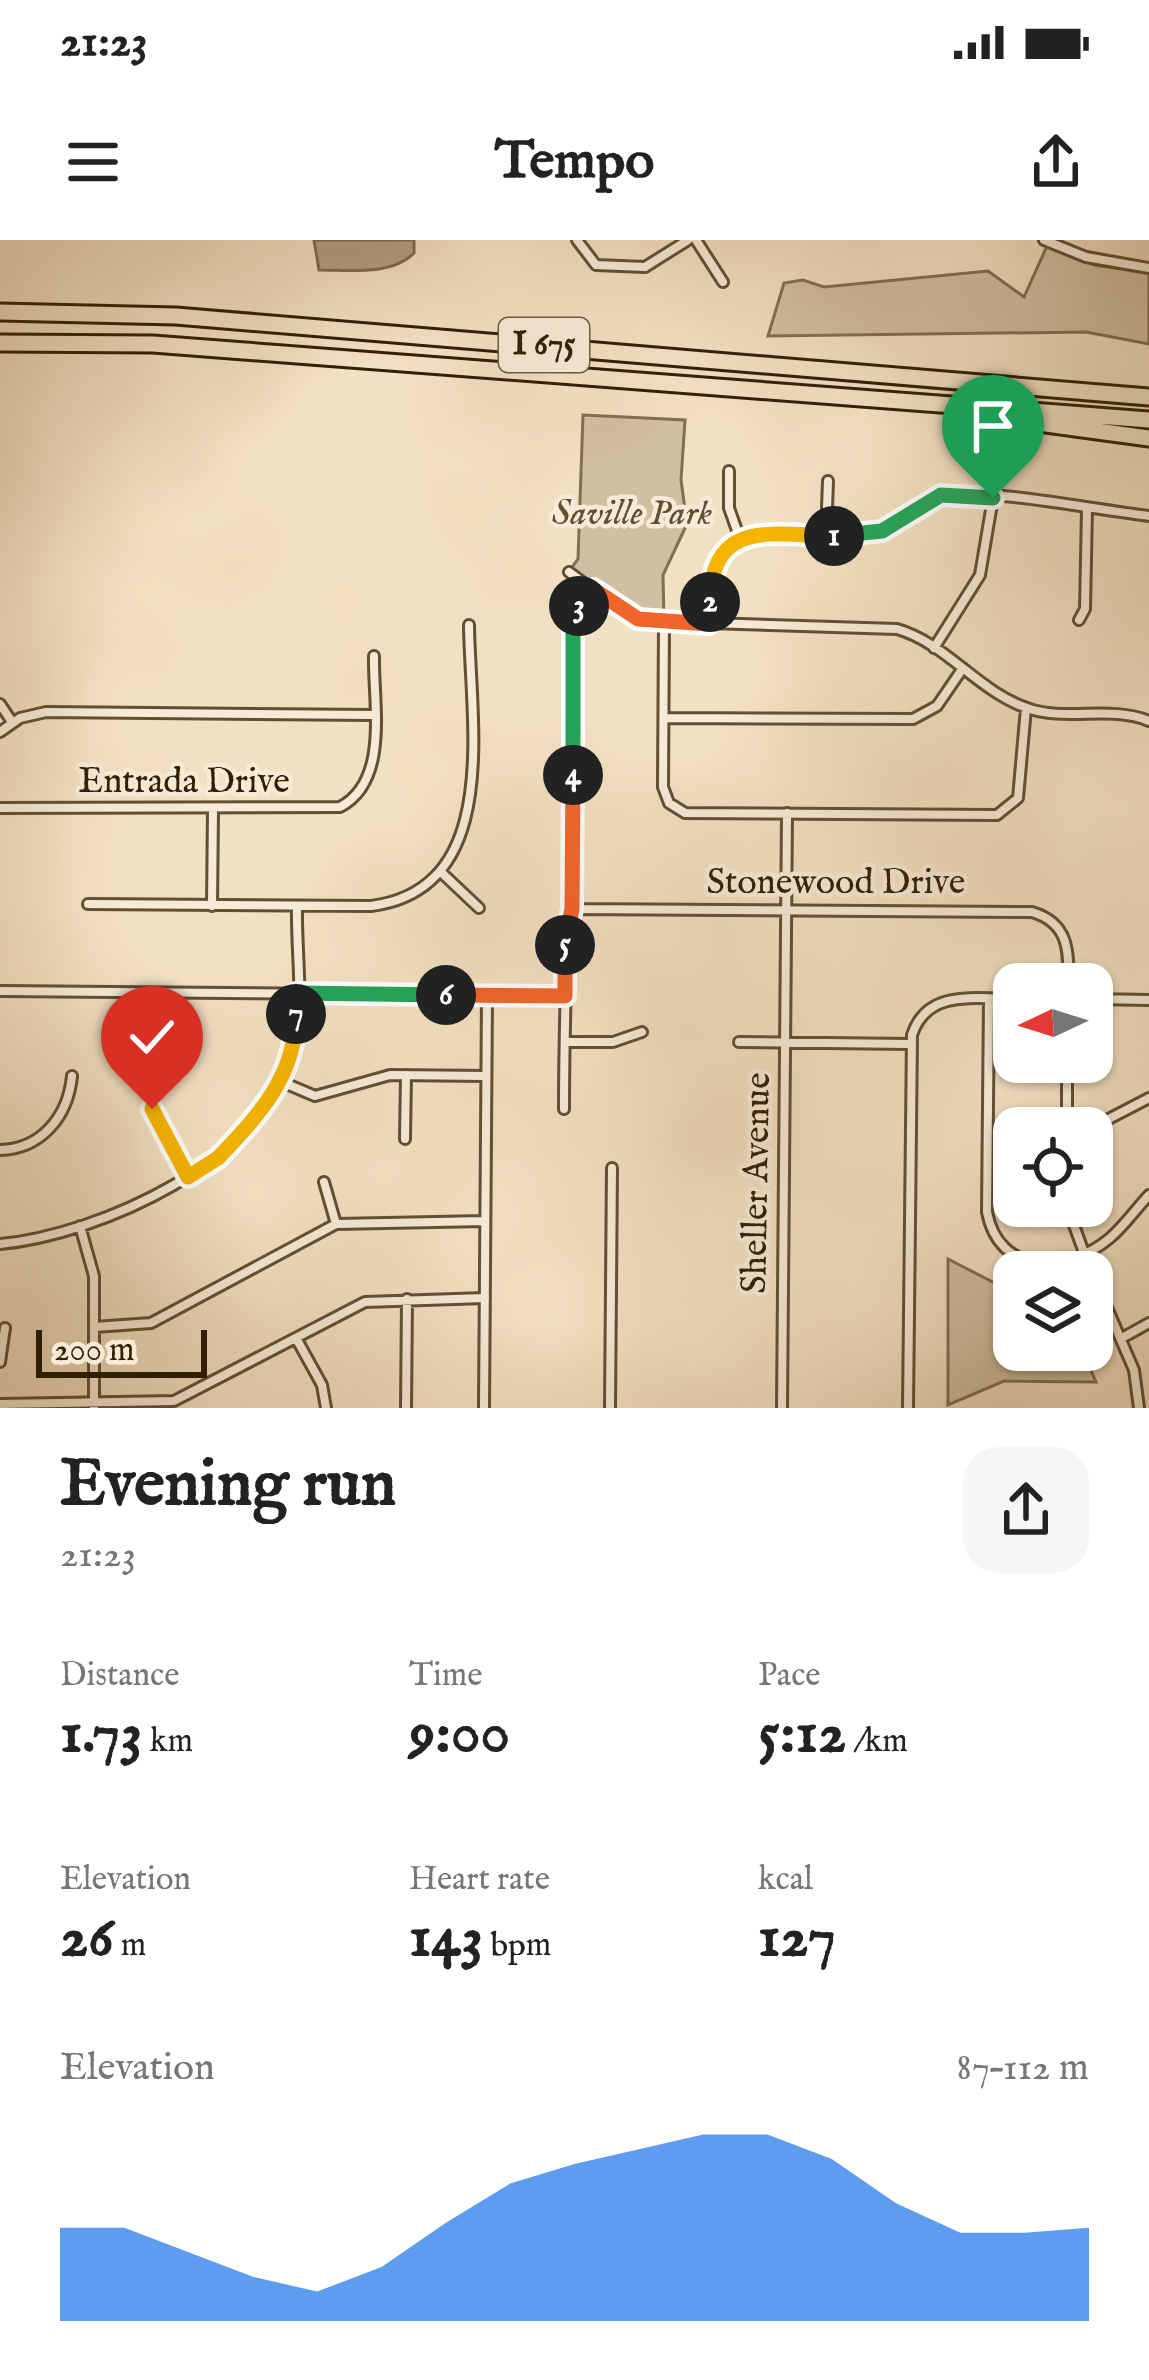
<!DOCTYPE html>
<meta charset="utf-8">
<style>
:root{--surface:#fff;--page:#f6f6f6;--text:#222;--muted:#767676;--accent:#1a73e8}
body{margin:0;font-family:"IM FELL English",serif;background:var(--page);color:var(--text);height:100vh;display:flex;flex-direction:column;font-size:45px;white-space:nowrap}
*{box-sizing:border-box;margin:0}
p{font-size:39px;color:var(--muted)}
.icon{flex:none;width:66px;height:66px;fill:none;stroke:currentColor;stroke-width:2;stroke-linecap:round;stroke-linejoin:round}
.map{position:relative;height:1168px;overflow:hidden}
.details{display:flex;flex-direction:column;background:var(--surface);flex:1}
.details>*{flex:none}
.needle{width:78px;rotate:266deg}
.controls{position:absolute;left:993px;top:723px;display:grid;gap:24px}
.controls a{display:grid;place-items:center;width:120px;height:120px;border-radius:24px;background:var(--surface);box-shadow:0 3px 9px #0004;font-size:60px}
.scale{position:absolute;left:36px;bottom:30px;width:171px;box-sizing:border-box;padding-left:12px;border:6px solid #311f04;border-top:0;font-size:33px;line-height:42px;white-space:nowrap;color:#311f04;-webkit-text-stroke:9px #f7ebd7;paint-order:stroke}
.pin{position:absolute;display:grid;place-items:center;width:102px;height:102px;color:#fff;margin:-123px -51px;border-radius:50% 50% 50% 0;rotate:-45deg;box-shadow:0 0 12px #0007}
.pin .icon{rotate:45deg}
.km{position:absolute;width:60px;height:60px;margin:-30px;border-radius:50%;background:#222;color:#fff;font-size:33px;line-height:60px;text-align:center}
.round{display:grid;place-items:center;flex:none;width:126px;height:126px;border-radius:36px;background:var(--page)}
.headline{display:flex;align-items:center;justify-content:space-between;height:204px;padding:0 60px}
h1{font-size:66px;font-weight:800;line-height:90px}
.stats{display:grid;grid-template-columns:repeat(3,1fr);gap:18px;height:204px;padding:12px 60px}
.stats div{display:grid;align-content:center}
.stats b{font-size:60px;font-weight:800}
.stats small{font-size:33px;font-weight:400}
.stats p{font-size:33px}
.chart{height:336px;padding:24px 60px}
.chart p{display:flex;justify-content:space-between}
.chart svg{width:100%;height:216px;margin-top:12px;fill:var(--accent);opacity:.7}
.status{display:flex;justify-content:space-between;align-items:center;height:84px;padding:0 60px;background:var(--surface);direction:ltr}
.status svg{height:33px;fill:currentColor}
header{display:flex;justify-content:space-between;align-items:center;height:156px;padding:0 60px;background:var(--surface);font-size:54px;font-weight:800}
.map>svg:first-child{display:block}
</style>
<div class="status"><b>21:23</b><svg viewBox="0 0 49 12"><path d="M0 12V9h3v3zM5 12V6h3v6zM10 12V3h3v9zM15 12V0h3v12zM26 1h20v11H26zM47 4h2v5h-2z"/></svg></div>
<header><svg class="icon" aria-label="menu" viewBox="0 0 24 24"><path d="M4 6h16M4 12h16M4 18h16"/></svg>Tempo<svg class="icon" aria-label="share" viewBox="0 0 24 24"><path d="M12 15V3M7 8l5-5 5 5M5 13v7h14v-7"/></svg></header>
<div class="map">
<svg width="1149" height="1168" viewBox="0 0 1149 1168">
<rect width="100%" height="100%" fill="#f2e0c2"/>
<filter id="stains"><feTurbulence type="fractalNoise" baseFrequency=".00167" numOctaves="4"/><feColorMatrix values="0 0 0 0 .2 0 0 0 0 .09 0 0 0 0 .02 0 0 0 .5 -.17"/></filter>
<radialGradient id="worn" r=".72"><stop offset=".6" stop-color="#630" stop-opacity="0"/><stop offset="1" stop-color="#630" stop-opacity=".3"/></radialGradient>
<path fill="#d1bfa2" stroke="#816f53" stroke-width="3" d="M 1047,6 L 1095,25 L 1149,33 L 1149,104 L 1086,92 L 768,96 L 784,43 L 803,40 L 824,47 L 988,31 L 1024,57 Z
M 583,175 L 685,180 L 681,240 L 687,284 L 663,335 L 664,380 L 631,373 L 570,330 L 578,319 Z
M 948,1019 L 1014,1053 L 1014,1110 L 1082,1110 L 1096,1142 L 1004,1141 L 948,1165 Z"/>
<path fill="#b09e81" stroke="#7d6b4f" stroke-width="3" d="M 314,0 L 414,0 L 414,13 C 392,36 348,30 319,30 Z"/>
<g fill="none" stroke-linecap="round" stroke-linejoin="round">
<defs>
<path id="minor" d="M 577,0 L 596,25 L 645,27 L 688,0
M 696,0 L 723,42
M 1044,0 L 1086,17 L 1149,28
M 729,231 L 729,268 L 740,299
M 826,296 L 828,241
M 569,332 L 623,372 L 646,381 L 897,389 C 946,403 979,452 1027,468 C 1066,482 1110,465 1149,481
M 1079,380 L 1085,369 L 1087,269
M 664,383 L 663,547 L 669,563 L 685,573 L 997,575 L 1018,558 L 1026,468
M 709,384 C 711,251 776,309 865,296 C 896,291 915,259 946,255 C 993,249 1097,270 1149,276
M 934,408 L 980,335 L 993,258
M 0,464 L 12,482
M 664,478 L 913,479 L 937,466 L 963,428
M 0,492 L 20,478 L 46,472 L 373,475
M 0,568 L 340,567 C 390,541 373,463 374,416
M 443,634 L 479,668
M 88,664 L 371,666 C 503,649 470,481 469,385
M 212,666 L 213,570
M 572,669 L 1032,672 C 1069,683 1069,711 1068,744
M 0,751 L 565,756
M 989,759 L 987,972 C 999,1036 1067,1034 1110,998 C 1124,986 1136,969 1149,955
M 1092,759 L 1149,760
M 565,802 L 613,802 L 642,792
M 739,802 L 910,804
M 172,836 L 154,846 L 152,869 L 188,937
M 282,842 L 315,856 L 390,835 L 486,836
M 564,869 C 564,708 575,547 573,385 L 593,349
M 1067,887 L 1099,884 L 1149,858
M 1067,887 L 1067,822
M 405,899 L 406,835
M 0,910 C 41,909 68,877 72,836
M 324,942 L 336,984
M 1067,966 L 1091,1032
M 80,986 L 94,1036 L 94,1167
M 0,1004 C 99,995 267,919 294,813 C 305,769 296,713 297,667
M 1092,1033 L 1134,1130 L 1139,1168
M 95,1087 L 151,1083 L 336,984 L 485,981
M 296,1098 L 322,1145 L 326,1168
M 1122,1098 L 1149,1083
M 0,1122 L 5,1088
M 0,1164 L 174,1161 L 365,1062 L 485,1058
M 406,1168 L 407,1059
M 484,1168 L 487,756
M 610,1168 L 612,928
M 782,1168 L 787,573
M 908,1168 L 912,795 C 927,749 974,759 1014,759"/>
<path id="highway" d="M 0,72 L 176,76 L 1149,157
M 0,103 L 153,104 L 1149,180
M 1024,181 L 1149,198"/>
</defs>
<use href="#minor" stroke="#614f34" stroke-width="14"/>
<use href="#highway" stroke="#311f04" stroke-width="21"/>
<use href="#minor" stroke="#f7ebd7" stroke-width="8"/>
<use href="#highway" stroke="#f2e0c2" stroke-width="15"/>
</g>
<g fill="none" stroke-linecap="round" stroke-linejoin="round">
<defs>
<path id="split-1" d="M 834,296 L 882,291 L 941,255 L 993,258"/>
<path id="split-2" d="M 710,362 C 711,278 773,295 834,296"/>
<path id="split-3" d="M 579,366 L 593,349 L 638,379 L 709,384 L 710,362"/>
<path id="split-4" d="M 573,535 L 573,386 L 579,366"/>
<path id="split-5" d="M 565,705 L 572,669 L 573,535"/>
<path id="split-6" d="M 446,755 L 565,756 L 565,705"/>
<path id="split-7" d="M 296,774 L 296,753 L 446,755"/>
<path id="split-8" d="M 218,918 C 259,875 296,836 296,774"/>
<path id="split-9" d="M 152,869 L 188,937 L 218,918"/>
</defs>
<use href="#split-1" stroke="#fff" stroke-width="24"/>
<use href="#split-2" stroke="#fff" stroke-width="24"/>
<use href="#split-3" stroke="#fff" stroke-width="24"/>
<use href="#split-4" stroke="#fff" stroke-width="24"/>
<use href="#split-5" stroke="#fff" stroke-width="24"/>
<use href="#split-6" stroke="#fff" stroke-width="24"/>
<use href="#split-7" stroke="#fff" stroke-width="24"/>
<use href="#split-8" stroke="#fff" stroke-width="24"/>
<use href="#split-9" stroke="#fff" stroke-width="24"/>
<use href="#split-1" stroke="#22a559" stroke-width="15"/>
<use href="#split-2" stroke="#f5b400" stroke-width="15"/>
<use href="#split-3" stroke="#f0652b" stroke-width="15"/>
<use href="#split-4" stroke="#22a559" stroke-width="15"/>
<use href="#split-5" stroke="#f0652b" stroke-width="15"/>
<use href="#split-6" stroke="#f0652b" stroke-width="15"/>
<use href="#split-7" stroke="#22a559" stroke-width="15"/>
<use href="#split-8" stroke="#f5b400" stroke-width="15"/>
<use href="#split-9" stroke="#f5b400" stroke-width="15"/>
</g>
<g text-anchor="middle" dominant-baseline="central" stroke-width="9" stroke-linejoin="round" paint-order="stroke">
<rect fill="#f7ebd7" stroke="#6c5c43" stroke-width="3" x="499" y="78" width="90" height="54" rx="9"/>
<g font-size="33" font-weight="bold" fill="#311f04">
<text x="544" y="105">I 675</text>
</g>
<g font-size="36" font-style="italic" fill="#614f33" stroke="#f7ebd7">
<text x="632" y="274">Saville Park</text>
</g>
<g font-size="36" fill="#311f04" stroke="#f7ebd7">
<text x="184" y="542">Entrada Drive</text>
<text x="836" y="643">Stonewood Drive</text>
<text transform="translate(757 943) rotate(-89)">Sheller Avenue</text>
</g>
</g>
<rect width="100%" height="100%" filter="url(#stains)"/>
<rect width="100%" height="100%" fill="url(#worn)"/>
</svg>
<div class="controls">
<a><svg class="needle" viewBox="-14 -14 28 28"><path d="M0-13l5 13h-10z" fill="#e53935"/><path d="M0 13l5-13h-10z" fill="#767676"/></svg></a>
<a><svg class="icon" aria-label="locate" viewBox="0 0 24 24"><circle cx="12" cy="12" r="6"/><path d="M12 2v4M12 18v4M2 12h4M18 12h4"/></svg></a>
<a><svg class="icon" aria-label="layers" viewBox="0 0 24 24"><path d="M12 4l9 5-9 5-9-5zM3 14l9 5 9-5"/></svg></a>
</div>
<div class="scale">200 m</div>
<div class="pin" style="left:993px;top:258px;background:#1e9e55"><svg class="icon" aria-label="arrive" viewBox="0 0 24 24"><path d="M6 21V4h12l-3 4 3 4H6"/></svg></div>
<div class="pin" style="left:152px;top:869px;background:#d93025"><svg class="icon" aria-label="check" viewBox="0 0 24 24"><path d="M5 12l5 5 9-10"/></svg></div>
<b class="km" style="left:834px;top:296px">1</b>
<b class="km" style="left:710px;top:362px">2</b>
<b class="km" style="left:579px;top:366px">3</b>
<b class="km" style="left:573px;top:535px">4</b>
<b class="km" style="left:565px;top:705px">5</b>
<b class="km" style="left:446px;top:755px">6</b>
<b class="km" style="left:296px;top:774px">7</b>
</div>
<section class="details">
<div class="headline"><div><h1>Evening run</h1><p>21:23</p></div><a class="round"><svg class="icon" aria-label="share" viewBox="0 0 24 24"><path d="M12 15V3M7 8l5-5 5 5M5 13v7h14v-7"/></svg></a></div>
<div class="stats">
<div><p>Distance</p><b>1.73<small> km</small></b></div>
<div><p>Time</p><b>9:00</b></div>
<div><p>Pace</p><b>5:12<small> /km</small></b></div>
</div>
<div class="stats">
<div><p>Elevation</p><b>26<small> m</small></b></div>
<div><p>Heart rate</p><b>143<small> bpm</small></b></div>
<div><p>kcal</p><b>127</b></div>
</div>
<div class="chart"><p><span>Elevation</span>87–112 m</p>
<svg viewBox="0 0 160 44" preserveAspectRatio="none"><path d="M0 44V25L10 25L20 30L30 35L40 38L50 33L60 24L70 16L80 12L90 9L100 6L110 6L120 11L130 20L140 26L150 26L160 25V44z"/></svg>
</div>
</section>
